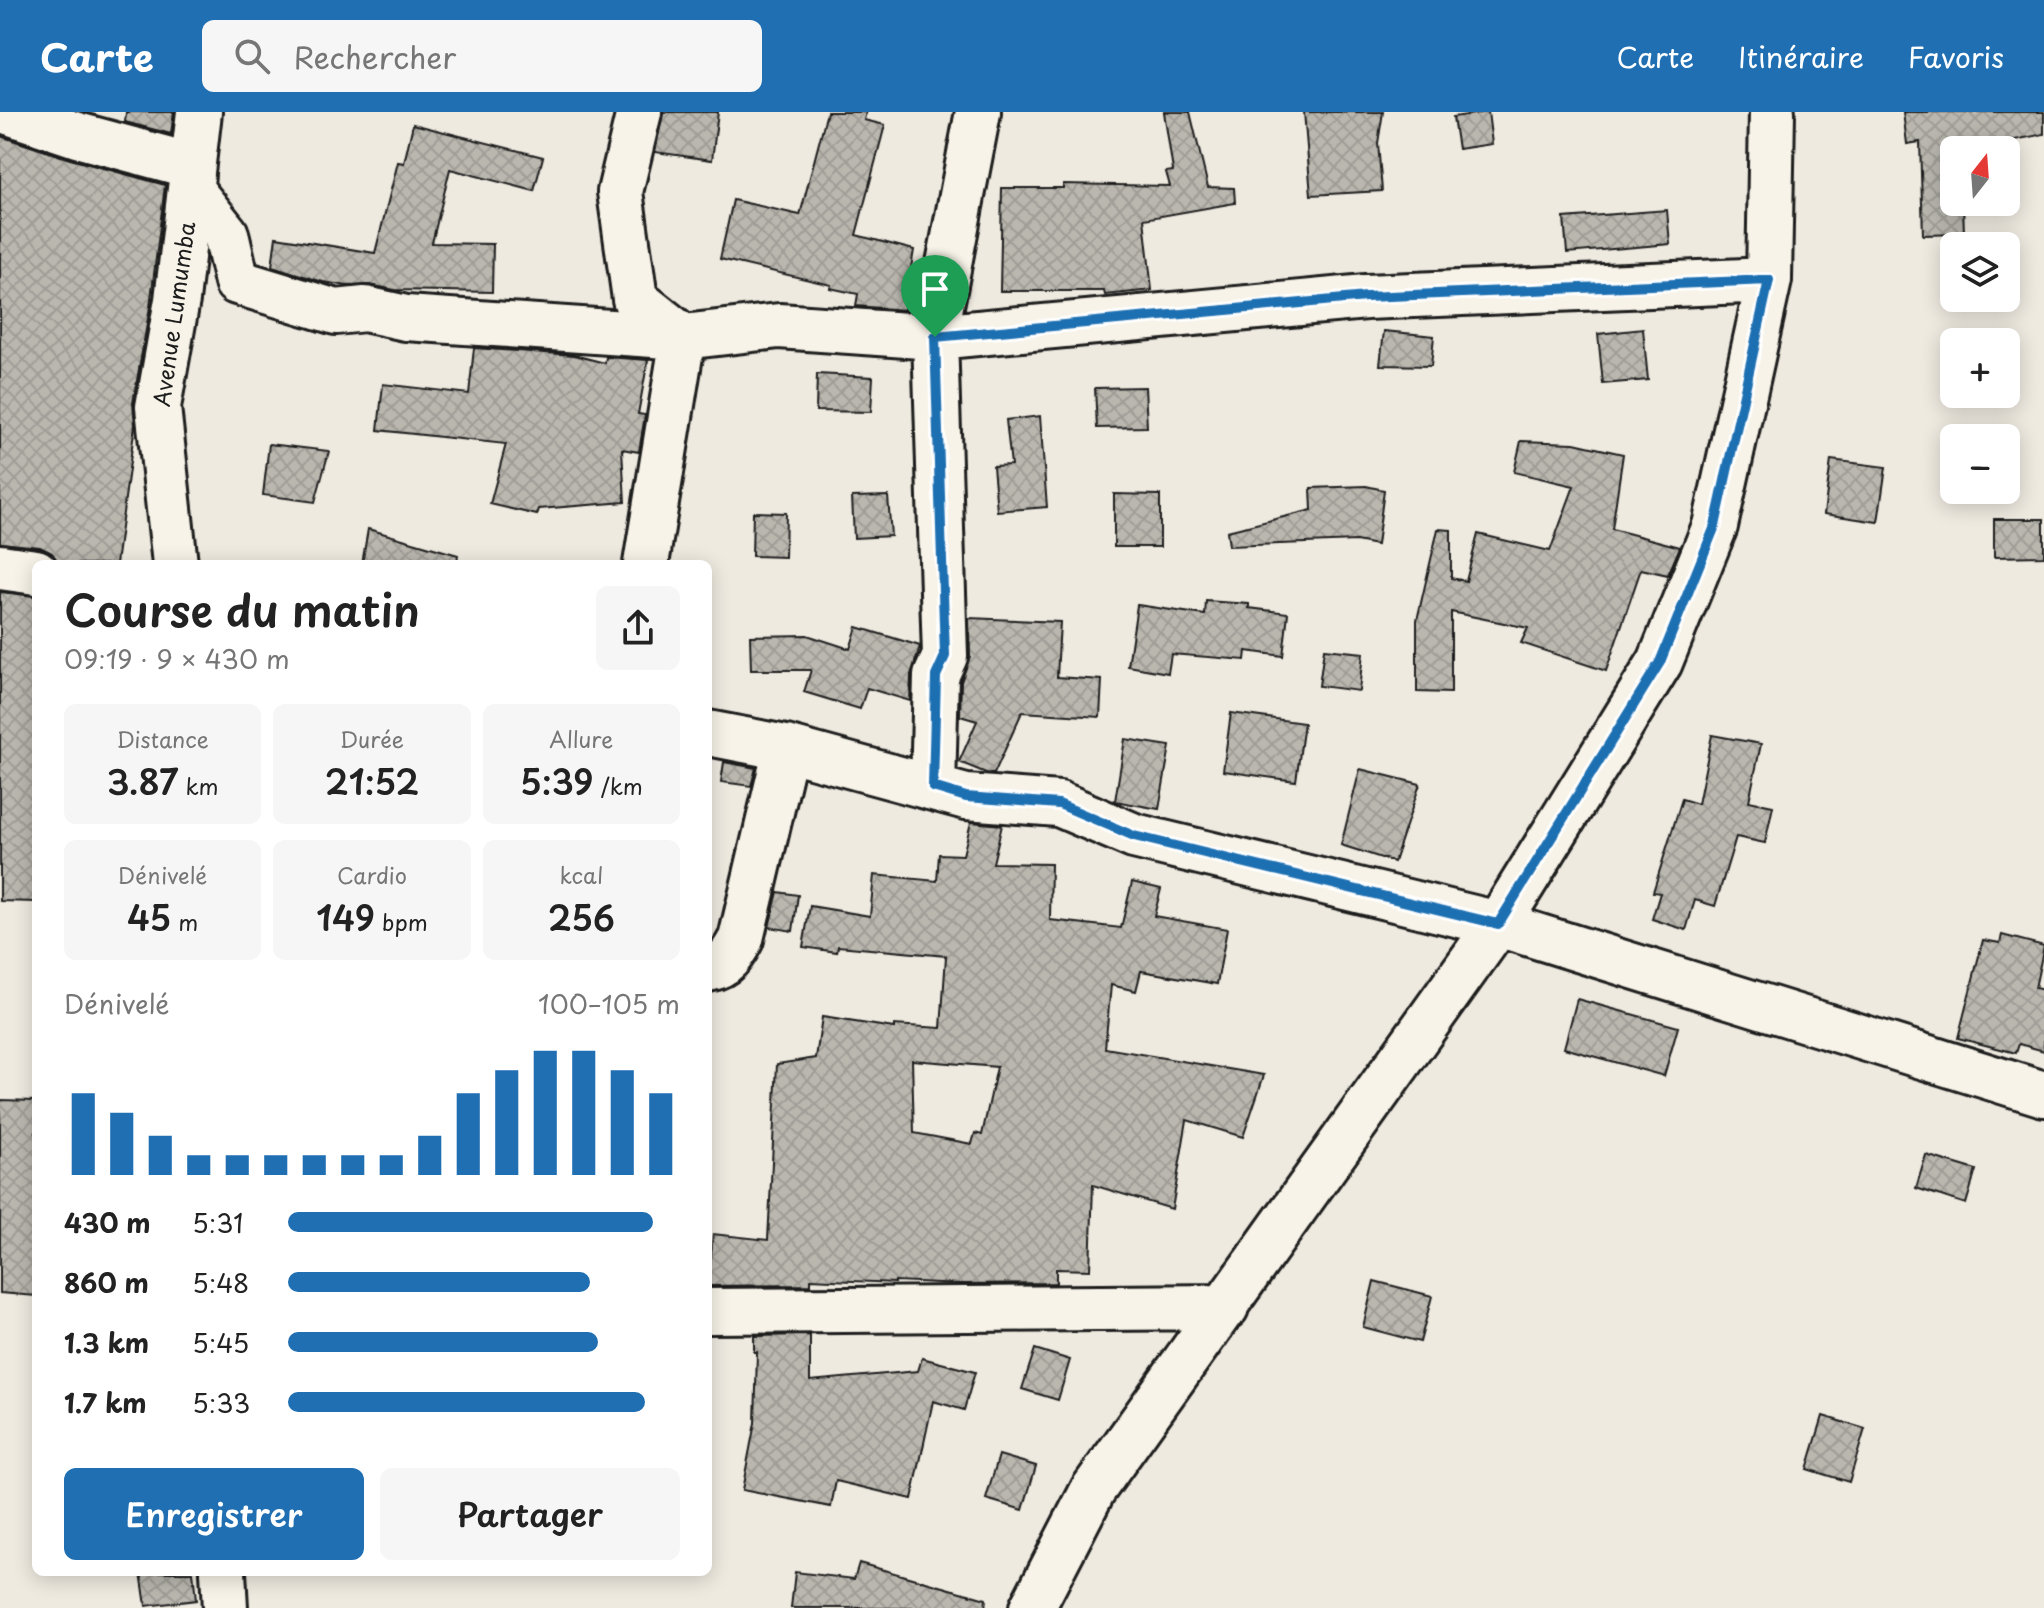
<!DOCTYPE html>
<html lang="fr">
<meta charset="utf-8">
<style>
:root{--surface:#fff;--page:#f6f6f6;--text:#222;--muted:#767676;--accent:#1f6fb2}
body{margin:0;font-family:"Playpen Sans",sans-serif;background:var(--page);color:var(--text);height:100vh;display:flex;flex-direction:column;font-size:30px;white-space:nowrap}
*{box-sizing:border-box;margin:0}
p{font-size:26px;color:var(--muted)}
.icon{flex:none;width:44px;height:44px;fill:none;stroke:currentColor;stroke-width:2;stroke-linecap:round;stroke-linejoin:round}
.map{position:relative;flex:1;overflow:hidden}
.drawer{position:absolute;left:32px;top:448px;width:680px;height:1016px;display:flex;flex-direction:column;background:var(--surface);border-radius:12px;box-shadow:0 4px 20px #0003}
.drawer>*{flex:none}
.needle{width:52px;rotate:17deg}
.buttons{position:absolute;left:1940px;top:24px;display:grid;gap:16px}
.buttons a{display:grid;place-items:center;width:80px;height:80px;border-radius:12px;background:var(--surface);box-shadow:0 4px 20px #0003;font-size:40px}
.pin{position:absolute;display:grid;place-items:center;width:68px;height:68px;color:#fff;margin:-82px -34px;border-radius:50% 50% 50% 0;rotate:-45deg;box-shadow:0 0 8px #0007}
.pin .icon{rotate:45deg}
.round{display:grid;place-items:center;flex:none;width:84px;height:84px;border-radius:12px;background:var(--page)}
.headline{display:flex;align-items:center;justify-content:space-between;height:136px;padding:0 32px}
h1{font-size:44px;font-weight:600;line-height:60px}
.stats{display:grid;grid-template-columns:repeat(3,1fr);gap:12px;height:136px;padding:8px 32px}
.stats div{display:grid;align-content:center;border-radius:12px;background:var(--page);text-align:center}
.stats b{font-size:34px;font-weight:600}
.stats small{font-size:22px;font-weight:400}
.stats p{font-size:22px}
.chart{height:224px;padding:16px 32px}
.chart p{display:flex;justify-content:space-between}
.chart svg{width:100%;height:144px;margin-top:8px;stroke:var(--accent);stroke-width:6}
.primary-button{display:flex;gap:16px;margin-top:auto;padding:16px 32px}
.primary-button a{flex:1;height:92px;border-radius:12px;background:var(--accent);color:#fff;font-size:32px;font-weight:600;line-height:92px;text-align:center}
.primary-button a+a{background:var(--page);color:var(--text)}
ul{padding:0 32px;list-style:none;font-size:26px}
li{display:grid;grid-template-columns:128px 96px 1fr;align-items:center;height:60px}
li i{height:20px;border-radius:10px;background:var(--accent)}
header{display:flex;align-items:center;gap:48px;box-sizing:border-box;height:112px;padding:0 40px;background:var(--accent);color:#fff}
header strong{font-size:38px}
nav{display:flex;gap:44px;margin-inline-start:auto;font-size:28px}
.search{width:560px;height:72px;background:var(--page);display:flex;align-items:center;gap:20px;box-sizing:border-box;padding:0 28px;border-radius:12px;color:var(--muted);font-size:30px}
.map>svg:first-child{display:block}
</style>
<header>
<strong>Carte</strong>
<div class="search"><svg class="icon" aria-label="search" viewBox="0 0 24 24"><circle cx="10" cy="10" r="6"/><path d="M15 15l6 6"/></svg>Rechercher</div>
<nav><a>Carte</a><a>Itinéraire</a><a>Favoris</a></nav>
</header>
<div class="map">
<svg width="2044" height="1496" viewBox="0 0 2044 1496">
<defs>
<pattern id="building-cross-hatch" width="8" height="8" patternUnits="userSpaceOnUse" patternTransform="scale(2)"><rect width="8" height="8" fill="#bab7af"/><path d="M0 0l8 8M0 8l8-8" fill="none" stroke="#9f9d96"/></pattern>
</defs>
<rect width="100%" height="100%" fill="#eeeae0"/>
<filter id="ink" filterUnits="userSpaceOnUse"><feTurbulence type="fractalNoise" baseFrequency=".0125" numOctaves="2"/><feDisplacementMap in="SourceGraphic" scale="16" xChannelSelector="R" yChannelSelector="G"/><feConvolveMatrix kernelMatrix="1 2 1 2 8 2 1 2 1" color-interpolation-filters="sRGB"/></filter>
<g filter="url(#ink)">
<path fill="url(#building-cross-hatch)" stroke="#1c1c1c" stroke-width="2" fill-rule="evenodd" d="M 126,0 L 174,0 L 171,22 L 125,10 Z
M 663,0 L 718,0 L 712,48 L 655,40 Z
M 827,0 L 866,0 L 864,8 L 885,13 L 856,123 L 914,138 L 904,198 L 856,194 L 858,182 L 830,176 L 831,173 L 720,147 L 733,88 L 800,103 Z
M 1164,0 L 1190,0 L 1208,75 L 1234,76 L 1235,91 L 1144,107 L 1152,178 L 1105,183 L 1104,179 L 1000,179 L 1002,76 L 1063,76 L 1063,72 L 1170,74 L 1166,60 L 1173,59 Z
M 1304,0 L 1383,0 L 1378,31 L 1382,79 L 1311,83 Z
M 1488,0 L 1492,32 L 1458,37 L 1453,5 Z
M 1903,0 L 2044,0 L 2044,22 L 1966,38 L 1954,38 L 1954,90 L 1963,90 L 1964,122 L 1923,123 L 1920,30 L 1907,32 Z
M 413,12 L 543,45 L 534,79 L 450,57 L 432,131 L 493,132 L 492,180 L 395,178 L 370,173 L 348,174 L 323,170 L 272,154 L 276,125 L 375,141 L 398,50 L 404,51 Z
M 0,24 L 70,47 L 165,73 L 150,195 L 133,291 L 135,313 L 116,452 L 59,452 L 52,441 L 40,435 L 0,431 Z
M 1667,98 L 1670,132 L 1567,141 L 1564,106 Z
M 1643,217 L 1648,268 L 1603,272 L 1598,222 Z
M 1384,219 L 1434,224 L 1431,254 L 1380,253 Z
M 474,236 L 574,243 L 605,251 L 606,245 L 648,248 L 638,302 L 645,303 L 639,340 L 622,337 L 625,390 L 539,397 L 537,403 L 490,392 L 506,332 L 378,318 L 383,272 L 469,282 Z
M 817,262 L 873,265 L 871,300 L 816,299 Z
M 1145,275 L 1147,315 L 1097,316 L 1095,276 Z
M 1040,304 L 1047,395 L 997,399 L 993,354 L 1011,353 L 1006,308 Z
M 1521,329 L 1574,331 L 1623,342 L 1612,417 L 1680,435 L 1668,463 L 1641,457 L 1606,559 L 1521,531 L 1528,516 L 1451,500 L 1451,581 L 1417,580 L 1417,508 L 1438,417 L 1451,418 L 1451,466 L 1466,469 L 1478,422 L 1550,439 L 1574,374 L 1514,360 Z
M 269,332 L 329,339 L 315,390 L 263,383 Z
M 1831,348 L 1886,355 L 1878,410 L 1824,402 Z
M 1366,374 L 1384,378 L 1377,433 L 1356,429 L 1229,434 L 1227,419 L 1312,398 L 1311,376 Z
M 1114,382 L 1160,383 L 1160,435 L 1114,435 Z
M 888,384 L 891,424 L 854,426 L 852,385 Z
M 753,400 L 786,401 L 785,445 L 752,444 Z
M 1994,407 L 2044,407 L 2044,444 L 1994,445 Z
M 368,417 L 458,443 L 457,452 L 362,452 Z
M 0,480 L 36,484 L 36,790 L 0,789 Z
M 1206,489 L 1249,492 L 1249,496 L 1288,501 L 1283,544 L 1246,539 L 1245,548 L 1171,542 L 1168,561 L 1128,554 L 1137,493 L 1205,503 Z
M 969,506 L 1060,510 L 1057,565 L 1102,568 L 1100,605 L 1022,600 L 994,662 L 986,661 L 959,650 L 977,609 L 960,604 L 961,570 L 970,544 Z
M 857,515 L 920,534 L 911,563 L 910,589 L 867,576 L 860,597 L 804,580 L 811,558 L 751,558 L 750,524 L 807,523 L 850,537 Z
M 1324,537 L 1363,541 L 1359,579 L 1319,574 Z
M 1231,601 L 1304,611 L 1296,669 L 1223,659 Z
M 1712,623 L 1761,632 L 1749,689 L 1773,694 L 1765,731 L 1736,725 L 1715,794 L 1695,788 L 1686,818 L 1652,807 L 1660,781 L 1653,780 L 1682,687 L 1698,692 Z
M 1125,627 L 1170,634 L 1159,697 L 1115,689 Z
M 724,650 L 756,656 L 751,674 L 721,670 Z
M 1360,657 L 1420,672 L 1394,750 L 1341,733 Z
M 971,710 L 1002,713 L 993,751 L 1051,752 L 1050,808 L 1121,816 L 1132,770 L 1161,777 L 1154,804 L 1227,817 L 1217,872 L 1141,859 L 1136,879 L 1111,873 L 1105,936 L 1264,963 L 1243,1025 L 1187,1008 L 1172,1097 L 1093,1073 L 1090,1158 L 1056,1157 L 1056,1171 L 962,1172 L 895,1169 L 895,1171 L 811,1167 L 811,1173 L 708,1174 L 713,1122 L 768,1128 L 777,952 L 816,946 L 822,905 L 894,916 L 894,913 L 941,916 L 946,844 L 838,834 L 837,840 L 803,835 L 810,794 L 870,804 L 874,763 L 937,769 L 939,742 L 963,743 ZM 912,948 L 997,955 L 982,1023 L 975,1021 L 972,1032 L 914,1021 Z
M 778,780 L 798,783 L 793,819 L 769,815 Z
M 2002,823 L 2044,834 L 2035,876 L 2044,878 L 2044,939 L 2019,932 L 2016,941 L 1958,926 L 1983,828 L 2000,831 Z
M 1577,887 L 1678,915 L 1664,964 L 1564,936 Z
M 0,988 L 36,989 L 36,1184 L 0,1181 Z
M 1926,1043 L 1976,1058 L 1966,1092 L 1916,1076 Z
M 1374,1169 L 1432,1184 L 1420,1230 L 1363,1215 Z
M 810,1223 L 810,1269 L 918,1259 L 922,1246 L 975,1260 L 964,1298 L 933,1289 L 912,1387 L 836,1369 L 831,1395 L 742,1378 L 755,1311 L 757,1240 L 754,1240 L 754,1224 Z
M 1035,1237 L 1070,1248 L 1058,1288 L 1022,1277 Z
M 1823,1304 L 1865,1317 L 1849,1370 L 1807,1357 Z
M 999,1343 L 1036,1354 L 1023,1398 L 986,1387 Z
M 859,1451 L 986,1487 L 985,1496 L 791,1496 L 795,1460 L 854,1467 Z
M 141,1460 L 193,1460 L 196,1488 L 146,1494 Z"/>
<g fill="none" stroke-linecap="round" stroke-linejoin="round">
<defs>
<path id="minor" d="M 8,0 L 77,23 L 192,54 L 191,78 L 226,122 L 237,170 L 336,200 L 365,197 L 406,206 L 683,225 L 779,214 L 935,225 L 1366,185 L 1769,168
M 639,0 L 620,80 L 635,187 L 683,225 L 646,452
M 0,455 L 36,460
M 708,621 L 786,636 L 966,685 L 1059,692 L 1134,724 L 1498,812 L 2044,982
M 933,675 L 936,564 L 945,544 L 935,225 L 978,0
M 708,857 C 726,854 733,842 741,827 L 786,636
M 708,1199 L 1226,1195
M 1032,1496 L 1093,1378 L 1498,812 L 1660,550 L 1715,414 L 1769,168 L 1772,0"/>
<path id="major" d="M 175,452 L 158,295 L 177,188 L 199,0
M 223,1460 L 225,1496"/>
</defs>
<use href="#minor" stroke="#1c1c1c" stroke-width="50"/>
<use href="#major" stroke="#1c1c1c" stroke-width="50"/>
<use href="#minor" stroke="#f7f3e8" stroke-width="44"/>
<use href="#major" stroke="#f7f3e8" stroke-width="44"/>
</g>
</g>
<g fill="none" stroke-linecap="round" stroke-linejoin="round" filter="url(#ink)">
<defs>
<path id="route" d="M 1769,168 L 1715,414 L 1660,550 L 1498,812 L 1134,724 L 1059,692 L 966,685 L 933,675 L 936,564 L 945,544 L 935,225 L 1366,185 Z"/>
</defs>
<use href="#route" stroke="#fff" stroke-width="16"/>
<use href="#route" stroke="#1f6fb2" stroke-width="10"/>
</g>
<g text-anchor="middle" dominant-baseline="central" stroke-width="6" stroke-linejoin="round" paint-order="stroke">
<g font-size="22" fill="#1c1c1c" stroke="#f7f3e8">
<text transform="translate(173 202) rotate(-82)">Avenue Lumumba</text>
</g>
</g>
</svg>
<div class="buttons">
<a><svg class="needle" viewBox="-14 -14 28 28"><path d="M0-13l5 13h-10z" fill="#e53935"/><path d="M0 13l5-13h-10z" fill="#767676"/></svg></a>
<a><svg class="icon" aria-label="layers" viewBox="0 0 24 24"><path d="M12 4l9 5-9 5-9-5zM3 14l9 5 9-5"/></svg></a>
<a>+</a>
<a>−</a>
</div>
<div class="pin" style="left:935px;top:225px;background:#1e9e55"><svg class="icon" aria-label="arrive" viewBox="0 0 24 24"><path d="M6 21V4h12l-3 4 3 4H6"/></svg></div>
<section class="drawer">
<div class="headline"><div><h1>Course du matin</h1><p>09:19 · 9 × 430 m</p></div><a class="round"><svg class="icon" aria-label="share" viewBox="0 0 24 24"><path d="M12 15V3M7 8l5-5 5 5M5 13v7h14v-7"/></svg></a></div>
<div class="stats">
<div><p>Distance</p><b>3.87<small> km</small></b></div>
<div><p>Durée</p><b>21:52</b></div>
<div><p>Allure</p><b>5:39<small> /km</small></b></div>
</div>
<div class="stats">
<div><p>Dénivelé</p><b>45<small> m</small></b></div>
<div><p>Cardio</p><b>149<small> bpm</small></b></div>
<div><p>kcal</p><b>256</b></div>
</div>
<div class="chart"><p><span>Dénivelé</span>100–105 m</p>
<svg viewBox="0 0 160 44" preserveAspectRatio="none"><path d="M5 44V19M15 44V25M25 44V32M35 44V38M45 44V38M55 44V38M65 44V38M75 44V38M85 44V38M95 44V32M105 44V19M115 44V12M125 44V6M135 44V6M145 44V12M155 44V19"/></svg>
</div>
<ul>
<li><b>430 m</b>5:31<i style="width:93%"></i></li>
<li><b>860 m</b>5:48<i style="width:77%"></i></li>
<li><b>1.3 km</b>5:45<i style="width:79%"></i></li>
<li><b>1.7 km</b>5:33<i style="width:91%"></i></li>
</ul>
<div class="primary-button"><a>Enregistrer</a><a>Partager</a></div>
</section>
</div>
